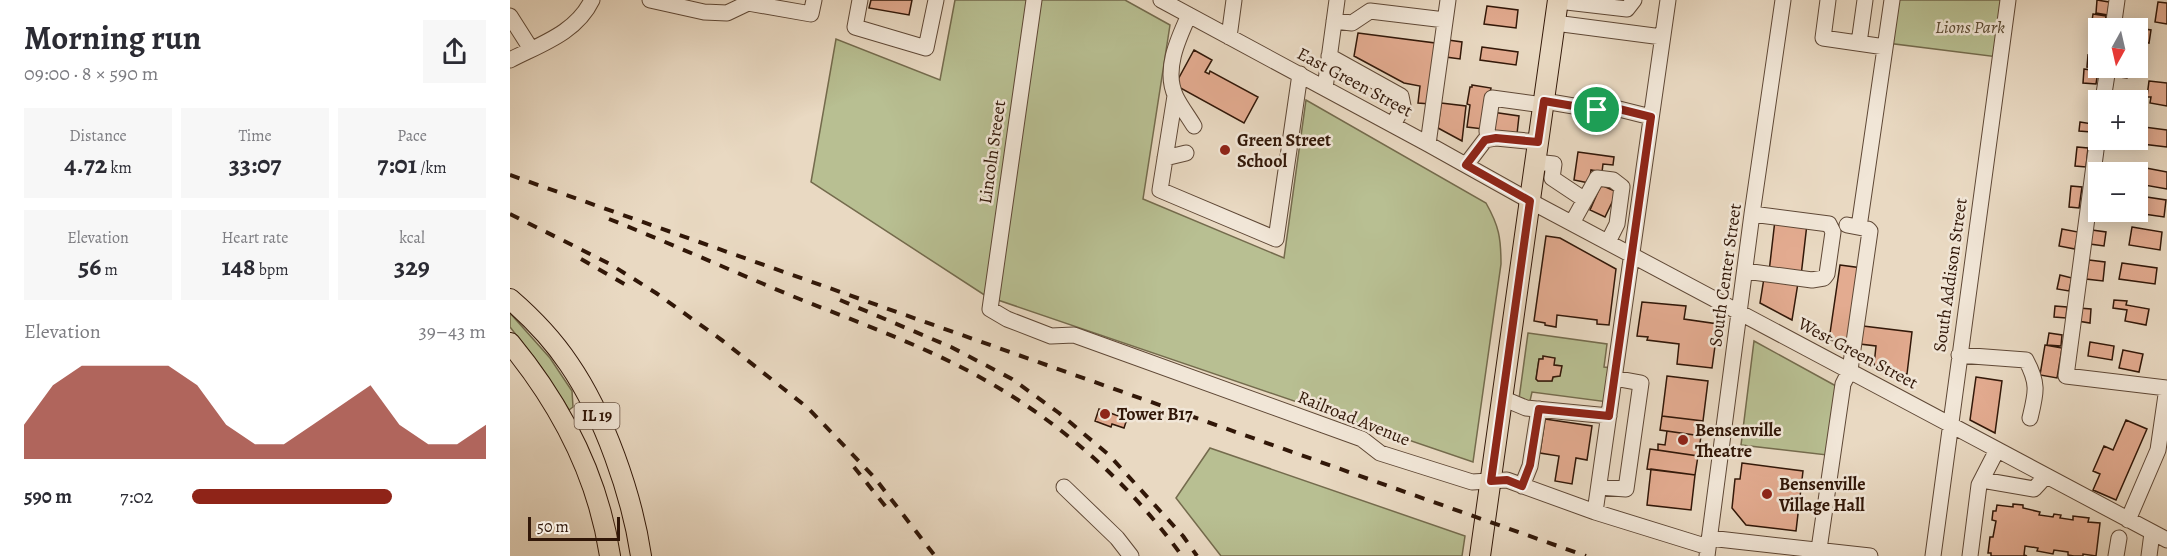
<!DOCTYPE html>
<meta charset="utf-8">
<style>
:root{--surface:#fff;--page:#f7f7f7;--text:#2b2b33;--muted:#7c7c81;--accent:#8f2418}
body{margin:0;font-family:Alegreya,serif;background:var(--page);color:var(--text);height:100vh;display:flex;flex-direction:column;font-size:22px;white-space:nowrap}
*{box-sizing:border-box;margin:0}
p{font-size:20px;color:var(--muted)}
.icon{flex:none;width:33px;height:33px;fill:none;stroke:currentColor;stroke-width:2;stroke-linecap:round;stroke-linejoin:round}
.map{position:relative;flex:1;overflow:hidden}
.side{display:flex;flex-direction:column;background:var(--surface);width:510px}
.side>*{flex:none}
.needle{width:39px;rotate:188deg}
.buttons{position:absolute;left:1578px;top:18px;display:grid;gap:12px}
.buttons a{display:grid;place-items:center;width:60px;height:60px;border-radius:0px;background:var(--surface);box-shadow:0 3px 15px #0003;font-size:30px}
.scale{position:absolute;left:18px;bottom:15px;width:92px;box-sizing:border-box;padding-left:6px;border:3px solid #311708;border-top:0;font-size:16px;line-height:21px;white-space:nowrap;color:#311708;-webkit-text-stroke:4px #f1e6d7;paint-order:stroke}
.pin{position:absolute;display:grid;place-items:center;width:51px;height:51px;color:#fff;margin:-26px;border:3px solid #fff;border-radius:50%;box-shadow:0 2px 6px #0007}
.round{display:grid;place-items:center;flex:none;width:63px;height:63px;border-radius:0px;background:var(--page)}
.overview{display:flex;align-items:center;justify-content:space-between;height:102px;padding:0 24px}
h1{font-size:33px;font-weight:600;line-height:45px}
.metrics{display:grid;grid-template-columns:repeat(3,1fr);gap:9px;height:102px;padding:6px 24px}
.metrics div{display:grid;align-content:center;border-radius:0px;background:var(--page);text-align:center}
.metrics b{font-size:26px;font-weight:600}
.metrics small{font-size:16px;font-weight:400}
.metrics p{font-size:16px}
.chart{height:168px;padding:12px 24px}
.chart p{display:flex;justify-content:space-between}
.chart svg{width:100%;height:108px;margin-top:6px;fill:var(--accent);opacity:.7}
ul{padding:0 24px;list-style:none;font-size:20px}
li{display:grid;grid-template-columns:96px 72px 1fr;align-items:center;height:45px}
li i{height:15px;border-radius:8px;background:var(--accent)}
main{display:flex;flex:1;min-height:0}
.map>svg:first-child{display:block}
</style>
<main>
<section class="side">
<div class="overview"><div><h1>Morning run</h1><p>09:00 · 8 × 590 m</p></div><a class="round"><svg class="icon" aria-label="share" viewBox="0 0 24 24"><path d="M12 15V3M7 8l5-5 5 5M5 13v7h14v-7"/></svg></a></div>
<div class="metrics">
<div><p>Distance</p><b>4.72<small> km</small></b></div>
<div><p>Time</p><b>33:07</b></div>
<div><p>Pace</p><b>7:01<small> /km</small></b></div>
</div>
<div class="metrics">
<div><p>Elevation</p><b>56<small> m</small></b></div>
<div><p>Heart rate</p><b>148<small> bpm</small></b></div>
<div><p>kcal</p><b>329</b></div>
</div>
<div class="chart"><p><span>Elevation</span>39–43 m</p>
<svg viewBox="0 0 160 44" preserveAspectRatio="none"><path d="M0 44V30L10 14L20 6L30 6L40 6L50 6L60 14L70 30L80 38L90 38L100 30L110 22L120 14L130 30L140 38L150 38L160 30V44z"/></svg>
</div>
<ul>
<li><b>590 m</b>7:02<i style="width:68%"></i></li>
</ul>
</section>
<div class="map">
<svg width="1657" height="556" viewBox="0 0 1657 556">
<rect width="100%" height="100%" fill="#e9d9c2"/>
<filter id="stains"><feTurbulence type="fractalNoise" baseFrequency=".00333" numOctaves="4"/><feColorMatrix values="0 0 0 0 .2 0 0 0 0 .09 0 0 0 0 .02 0 0 0 .5 -.17"/></filter>
<radialGradient id="worn" r=".72"><stop offset=".6" stop-color="#630" stop-opacity="0"/><stop offset="1" stop-color="#630" stop-opacity=".3"/></radialGradient>
<path fill="#b8bf92" stroke="#746b4d" stroke-width="1.5" fill-rule="evenodd" d="M 445,0 L 615,0 L 660,25 L 633,199 L 774,258 L 796,100 L 976,203 C 989,226 991,238 991,264 L 963,462 L 476,296 L 301,182 L 326,39 L 430,80 Z
M 1383,0 L 1496,0 L 1488,57 L 1377,43 Z
M 0,313 L 40,358 L 62,391 L 63,407 L 59,410 L 31,367 L 0,327 Z
M 1018,333 L 1097,344 L 1094,367 L 1102,368 L 1098,402 L 1022,392 L 1020,401 L 1009,399 ZM 1033,357 L 1044,358 L 1044,365 L 1051,366 L 1050,375 L 1043,377 L 1042,381 L 1028,381 L 1026,379 L 1029,359 L 1033,359 Z
M 1244,341 L 1326,386 L 1317,455 L 1231,445 Z
M 700,448 L 955,536 L 952,556 L 711,556 L 666,498 Z"/>
<path fill="#e3ab90" stroke="#311708" stroke-width="1.5" d="M 361,0 L 402,0 L 399,15 L 359,8 Z
M 1587,0 L 1599,2 L 1598,15 L 1586,13 Z
M 1648,2 L 1657,3 L 1657,24 L 1645,22 Z
M 977,6 L 1008,10 L 1006,28 L 974,24 Z
M 1583,14 L 1596,16 L 1594,28 L 1588,28 L 1588,35 L 1580,34 Z
M 1614,26 L 1641,30 L 1639,43 L 1628,41 L 1628,28 L 1614,28 Z
M 848,33 L 925,43 L 920,104 L 908,103 L 910,86 L 894,83 L 844,56 Z
M 938,40 L 952,42 L 950,59 L 936,57 Z
M 972,47 L 1008,52 L 1006,65 L 970,60 Z
M 684,50 L 702,60 L 695,72 L 699,74 L 700,71 L 748,97 L 734,123 L 665,85 Z
M 1578,55 L 1588,57 L 1590,68 L 1577,67 Z
M 1604,68 L 1619,68 L 1617,78 L 1602,76 Z
M 1574,69 L 1588,71 L 1586,84 L 1573,83 Z
M 1639,81 L 1657,83 L 1657,106 L 1640,103 L 1641,97 L 1637,97 Z
M 962,85 L 981,88 L 973,129 L 957,127 L 960,105 L 957,104 L 960,87 L 962,87 Z
M 931,103 L 956,106 L 952,141 L 928,128 Z
M 982,112 L 1009,116 L 1007,134 L 979,130 Z
M 1570,122 L 1583,124 L 1581,132 L 1569,131 Z
M 1634,127 L 1657,130 L 1657,147 L 1632,144 Z
M 1567,147 L 1578,148 L 1576,167 L 1565,166 Z
M 1068,152 L 1104,157 L 1103,165 L 1093,164 L 1092,172 L 1081,170 L 1079,183 L 1064,180 Z
M 1636,168 L 1657,172 L 1657,189 L 1634,185 Z
M 1091,185 L 1107,192 L 1095,217 L 1080,210 Z
M 1561,186 L 1572,187 L 1569,208 L 1559,207 Z
M 1630,196 L 1656,200 L 1654,217 L 1627,213 Z
M 1265,220 L 1297,224 L 1291,276 L 1259,272 Z
M 1622,227 L 1652,232 L 1650,250 L 1619,245 Z
M 1552,229 L 1568,232 L 1565,249 L 1549,246 Z
M 1582,230 L 1596,232 L 1594,246 L 1580,244 Z
M 1036,236 L 1050,238 L 1106,269 L 1099,325 L 1087,324 L 1087,320 L 1047,315 L 1046,327 L 1035,325 L 1035,323 L 1024,321 Z
M 1579,260 L 1595,262 L 1593,281 L 1576,279 Z
M 1612,263 L 1647,268 L 1645,284 L 1609,279 Z
M 1330,265 L 1352,268 L 1341,343 L 1319,340 Z
M 1550,275 L 1562,278 L 1559,291 L 1547,289 Z
M 1254,278 L 1288,283 L 1282,320 L 1250,303 Z
M 1604,300 L 1617,301 L 1616,305 L 1639,309 L 1636,325 L 1615,321 L 1617,310 L 1603,308 Z
M 1132,302 L 1176,306 L 1174,319 L 1208,324 L 1202,368 L 1167,364 L 1169,344 L 1137,340 L 1138,337 L 1127,336 Z
M 1545,306 L 1557,307 L 1556,318 L 1544,317 Z
M 1569,308 L 1581,309 L 1580,323 L 1568,321 Z
M 1353,326 L 1402,332 L 1397,374 L 1379,372 L 1380,367 L 1364,365 L 1366,346 L 1350,344 Z
M 1539,333 L 1552,335 L 1551,346 L 1537,345 Z
M 1580,342 L 1604,346 L 1602,360 L 1578,356 Z
M 1535,345 L 1552,348 L 1547,378 L 1530,375 Z
M 1613,350 L 1633,354 L 1629,372 L 1609,368 Z
M 1033,356 L 1045,358 L 1044,365 L 1052,366 L 1050,376 L 1043,377 L 1042,381 L 1028,381 L 1026,379 L 1029,359 L 1033,359 Z
M 1157,376 L 1198,381 L 1193,421 L 1152,416 Z
M 1466,377 L 1492,381 L 1485,433 L 1460,420 Z
M 589,409 L 617,419 L 614,428 L 602,424 L 601,427 L 585,421 Z
M 1152,416 L 1193,421 L 1191,436 L 1150,430 Z
M 1035,419 L 1082,426 L 1077,460 L 1066,458 L 1062,484 L 1045,481 L 1049,456 L 1030,453 Z
M 1616,420 L 1637,429 L 1606,500 L 1583,490 L 1590,474 L 1583,471 L 1594,446 L 1603,450 Z
M 1157,431 L 1191,436 L 1188,456 L 1148,450 L 1148,444 L 1155,445 Z
M 1140,449 L 1188,456 L 1185,475 L 1137,469 Z
M 1232,463 L 1293,471 L 1286,531 L 1236,525 L 1222,508 L 1225,479 L 1230,479 Z
M 1141,469 L 1185,475 L 1181,510 L 1137,505 Z
M 1503,504 L 1513,505 L 1513,508 L 1530,512 L 1529,515 L 1543,517 L 1544,514 L 1551,515 L 1550,518 L 1563,520 L 1563,516 L 1579,518 L 1578,522 L 1590,523 L 1586,556 L 1573,554 L 1573,556 L 1564,556 L 1558,555 L 1558,552 L 1544,550 L 1543,554 L 1527,551 L 1528,548 L 1515,546 L 1514,555 L 1517,556 L 1481,556 L 1481,553 L 1478,553 L 1480,537 L 1483,537 L 1486,521 L 1482,520 L 1483,511 L 1486,511 L 1487,505 L 1503,507 Z"/>
<g fill="none" stroke-linecap="round" stroke-linejoin="round">
<defs>
<path id="minor" d="M 140,0 L 194,12 L 217,13 L 238,3 L 301,14 L 304,0
M 350,0 L 345,27 L 416,48 L 426,0
M 524,0 L 480,309 L 497,319 L 541,336 L 564,335 L 852,439 L 870,453 L 962,482 L 997,480 L 1085,512 L 1198,547
M 651,0 L 918,144 L 1020,201 L 1657,540
M 1318,0 L 1313,38 L 1375,47
M 1048,1 L 1117,9 L 1124,0
M 679,15 C 668,39 653,71 666,97 C 671,107 678,116 684,126
M 0,16 L 21,49
M 824,21 L 842,23 L 860,11 L 935,20
M 1045,23 L 1152,37
M 1603,28 L 1607,0
M 719,37 L 724,0
M 1349,43 L 1355,0
M 819,56 L 891,96 L 893,106 L 883,125
M 0,60 C 31,44 66,33 82,0
M 815,88 L 827,0
M 665,96 L 650,190 L 766,239 L 790,74
M 1593,100 L 1598,68
M 1034,101 L 1087,110 L 1105,108 L 1141,117
M 1588,135 L 1556,376 L 1657,388
M 978,139 L 977,131 L 982,98 L 1033,105
M 918,144 L 938,0
M 655,158 L 676,153
M 1025,162 L 1044,164 L 1042,178 L 1075,200
M 956,165 L 975,140 L 986,138 L 1028,142
M 1062,223 L 1087,178 L 1103,180 L 1112,187 L 1107,224 L 1098,242
M 1349,227 L 1382,0
M 1235,271 L 1302,280 L 1314,278 L 1317,274 L 1323,232 L 1319,224 L 1242,214
M 1449,355 L 1516,360 C 1529,384 1526,393 1520,418
M 992,398 L 1016,408 L 1099,416
M 1472,480 L 1524,489 L 1536,476
M 1012,486 L 1020,466 L 1029,409
M 554,487 L 607,538 L 621,556
M 1089,487 L 1116,489 L 1131,383 L 1104,378
M 1085,512 L 1158,0
M 1618,520 L 1648,450 L 1657,388
M 1199,538 L 1360,556
M 1197,556 L 1242,214 L 1273,0
M 1308,556 L 1333,384 L 1340,370 L 1360,231 L 1358,229 L 1337,225
M 1423,556 L 1498,0
M 1460,556 L 1469,485 L 1487,450
M 1606,556 L 1609,538
M 1639,556 L 1642,533"/>
<path id="major" d="M 0,299 C 22,318 43,340 59,364 C 94,415 122,495 131,556
M 0,343 C 51,405 88,476 100,556
M 970,556 L 1048,0"/>
</defs>
<use href="#minor" stroke="#5f4836" stroke-width="17"/>
<use href="#major" stroke="#311708" stroke-width="22"/>
<use href="#minor" stroke="#f1e6d7" stroke-width="15"/>
<use href="#major" stroke="#e9d9c2" stroke-width="20"/>
<path stroke="#311708" stroke-width="4" stroke-dasharray="10 10" stroke-linecap="butt" d="M 0,175 L 1076,556
M 0,214 L 100,264 L 146,293 L 213,341 L 298,408 L 364,477 L 425,556
M 99,219 C 162,244 224,272 287,298 C 347,322 409,344 466,375 C 547,419 618,481 672,556
M 71,259 L 123,289
M 330,300 L 441,347 L 502,379 L 549,413 L 599,455 L 673,536 L 687,556
M 344,467 L 380,512"/>
</g>
<g fill="none" stroke-linecap="round" stroke-linejoin="round">
<defs>
<path id="route" d="M 1034,101 L 1087,110 L 1105,108 L 1141,117 L 1099,416 L 1029,409 L 1020,465 L 1012,486 L 997,480 L 981,481 L 1020,201 L 956,165 L 975,140 L 986,138 L 1028,142 Z"/>
</defs>
<use href="#route" stroke="#fff" stroke-width="12"/>
<use href="#route" stroke="#8f2418" stroke-width="8"/>
</g>
<g fill="#8f2418" stroke="#f1e6d7" stroke-width="2">
<circle cx="715" cy="150" r="6"/>
<circle cx="595" cy="414" r="6"/>
<circle cx="1173" cy="440" r="6"/>
<circle cx="1257" cy="494" r="6"/>
</g>
<g text-anchor="middle" dominant-baseline="central" stroke-width="5" stroke-linejoin="round" paint-order="stroke">
<rect fill="#f1e6d7" stroke="#6b5546" stroke-width="1.5" x="64.5" y="403" width="45" height="26" rx="4.5"/>
<g font-size="16" font-weight="bold" fill="#311708">
<text x="87" y="416">IL 19</text>
</g>
<g font-size="18" font-style="italic" fill="#5a4931" stroke="#f1e6d7">
<text x="1460" y="27">Lions Park</text>
</g>
<g font-size="18" fill="#311708" stroke="#f1e6d7">
<text transform="translate(845 82) rotate(28)">East Green Street</text>
<text transform="translate(482 152) rotate(-82)">Lincoln Sreeet</text>
<text transform="translate(1215 275) rotate(-82)">South Center Street</text>
<text transform="translate(1440 275) rotate(-82)">South Addison Street</text>
<text transform="translate(1348 353) rotate(28)">West Green Street</text>
<text transform="translate(844 418) rotate(22)">Railroad Avenue</text>
</g>
<g font-size="18" font-weight="bold" fill="#311708" stroke="#f1e6d7" text-anchor="start">
<text x="727" y="140">Green Street<tspan x="727" dy="21">School</tspan></text>
<text x="607" y="414">Tower B17</text>
<text x="1185" y="430">Bensenville<tspan x="1185" dy="21">Theatre</tspan></text>
<text x="1269" y="484">Bensenville<tspan x="1269" dy="21">Village Hall</tspan></text>
</g>
</g>
<rect width="100%" height="100%" filter="url(#stains)"/>
<rect width="100%" height="100%" fill="url(#worn)"/>
</svg>
<div class="buttons">
<a><svg class="needle" viewBox="-14 -14 28 28"><path d="M0-13l5 13h-10z" fill="#e53935"/><path d="M0 13l5-13h-10z" fill="#7c7c81"/></svg></a>
<a>+</a>
<a>−</a>
</div>
<div class="scale">50 m</div>
<div class="pin" style="left:1087px;top:110px;background:#1e9e55"><svg class="icon" aria-label="arrive" viewBox="0 0 24 24"><path d="M6 21V4h12l-3 4 3 4H6"/></svg></div>
</div>
</main>
